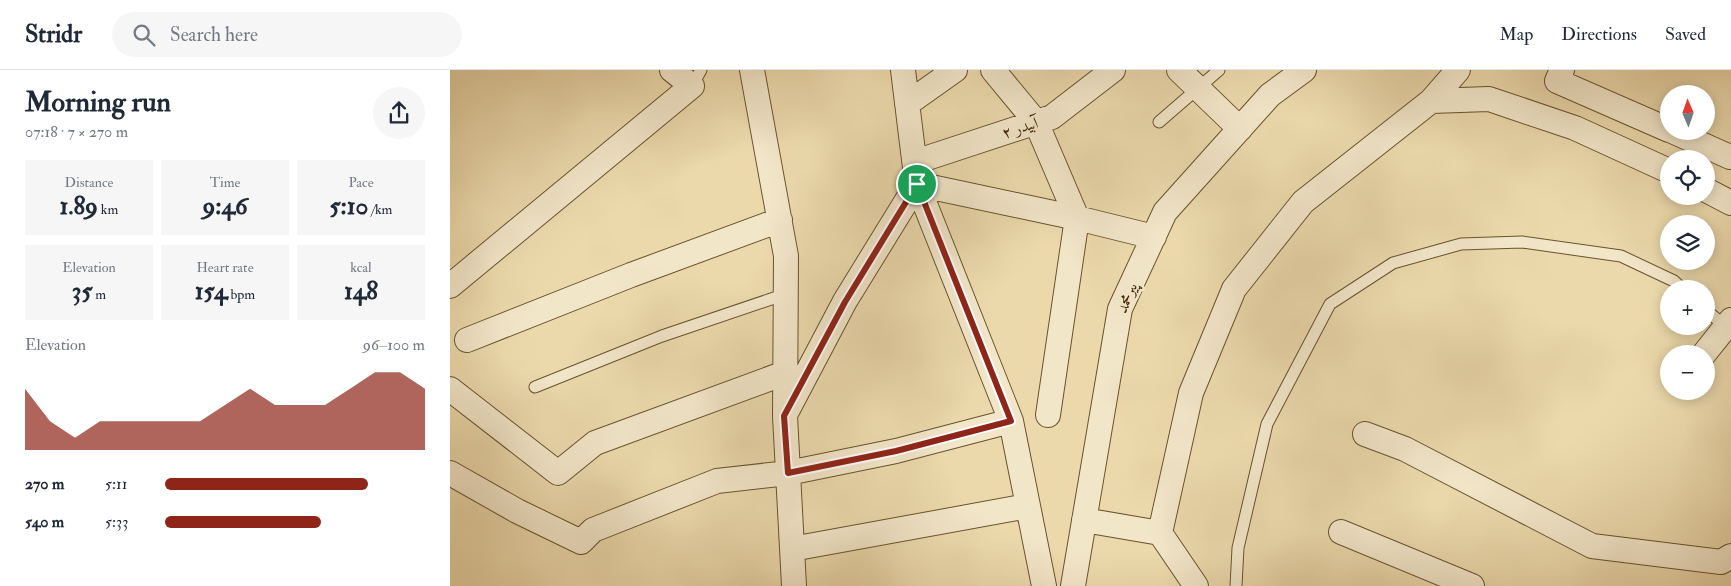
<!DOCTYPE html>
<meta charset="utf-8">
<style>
:root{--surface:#fff;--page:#f6f6f7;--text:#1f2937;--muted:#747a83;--line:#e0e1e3;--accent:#8f2418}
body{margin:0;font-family:"IM FELL Double Pica",Amiri,serif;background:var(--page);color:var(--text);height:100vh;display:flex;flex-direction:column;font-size:19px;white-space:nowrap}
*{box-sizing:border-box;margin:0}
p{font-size:16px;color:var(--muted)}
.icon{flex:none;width:28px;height:28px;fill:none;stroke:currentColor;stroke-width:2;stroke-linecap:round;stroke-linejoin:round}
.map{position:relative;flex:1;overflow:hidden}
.side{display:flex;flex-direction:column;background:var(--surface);width:450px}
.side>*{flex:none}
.needle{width:32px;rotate:358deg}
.fabs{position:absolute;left:1210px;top:15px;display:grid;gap:10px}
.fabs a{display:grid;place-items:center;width:55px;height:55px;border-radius:50%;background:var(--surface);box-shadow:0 2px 12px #0003;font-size:25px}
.pin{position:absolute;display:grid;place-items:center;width:42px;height:42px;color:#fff;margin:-21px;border:2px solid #fff;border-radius:50%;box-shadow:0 1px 5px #0007}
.round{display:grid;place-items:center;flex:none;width:52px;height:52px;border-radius:26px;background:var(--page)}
.overview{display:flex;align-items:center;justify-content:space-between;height:85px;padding:0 25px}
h1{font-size:28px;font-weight:700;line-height:38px}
.metrics{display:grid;grid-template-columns:repeat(3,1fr);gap:8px;height:85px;padding:5px 25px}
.metrics div{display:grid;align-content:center;border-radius:0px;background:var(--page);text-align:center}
.metrics b{font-size:25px;font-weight:700}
.metrics small{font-size:14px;font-weight:400}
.metrics p{font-size:14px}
.chart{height:140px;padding:10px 25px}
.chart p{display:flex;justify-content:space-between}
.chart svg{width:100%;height:90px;margin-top:5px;fill:var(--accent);opacity:.7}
ul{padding:0 25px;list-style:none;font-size:16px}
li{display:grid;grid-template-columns:80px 60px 1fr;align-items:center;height:38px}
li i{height:12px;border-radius:6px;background:var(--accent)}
header{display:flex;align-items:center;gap:30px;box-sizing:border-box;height:70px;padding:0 25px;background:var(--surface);border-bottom:1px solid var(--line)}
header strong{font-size:24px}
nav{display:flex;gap:28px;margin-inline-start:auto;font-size:18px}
.search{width:350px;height:45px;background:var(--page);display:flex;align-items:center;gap:12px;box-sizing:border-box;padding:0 18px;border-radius:28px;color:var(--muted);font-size:19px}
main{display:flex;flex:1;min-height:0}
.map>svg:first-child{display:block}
</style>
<header>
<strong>Stridr</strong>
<div class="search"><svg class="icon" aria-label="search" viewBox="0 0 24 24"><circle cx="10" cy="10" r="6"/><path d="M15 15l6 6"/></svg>Search here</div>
<nav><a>Map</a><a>Directions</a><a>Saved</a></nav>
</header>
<main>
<section class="side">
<div class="overview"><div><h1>Morning run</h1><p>07:18 · 7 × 270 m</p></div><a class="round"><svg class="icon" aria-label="share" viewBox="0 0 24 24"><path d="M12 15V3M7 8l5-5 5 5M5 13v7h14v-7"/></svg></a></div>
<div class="metrics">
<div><p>Distance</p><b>1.89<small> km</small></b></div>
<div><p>Time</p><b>9:46</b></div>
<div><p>Pace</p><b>5:10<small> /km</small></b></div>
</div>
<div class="metrics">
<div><p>Elevation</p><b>35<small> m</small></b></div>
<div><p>Heart rate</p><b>154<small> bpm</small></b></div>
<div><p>kcal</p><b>148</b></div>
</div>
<div class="chart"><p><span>Elevation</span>96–100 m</p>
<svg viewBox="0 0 160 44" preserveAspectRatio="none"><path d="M0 44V14L10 30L20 38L30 30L40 30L50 30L60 30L70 30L80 22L90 14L100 22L110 22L120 22L130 14L140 6L150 6L160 14V44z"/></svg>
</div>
<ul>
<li><b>270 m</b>5:11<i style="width:78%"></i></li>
<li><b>540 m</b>5:33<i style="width:60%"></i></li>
</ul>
</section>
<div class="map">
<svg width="1281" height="516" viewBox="0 0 1281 516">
<rect width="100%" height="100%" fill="#ebd9ac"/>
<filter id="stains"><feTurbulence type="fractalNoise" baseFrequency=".004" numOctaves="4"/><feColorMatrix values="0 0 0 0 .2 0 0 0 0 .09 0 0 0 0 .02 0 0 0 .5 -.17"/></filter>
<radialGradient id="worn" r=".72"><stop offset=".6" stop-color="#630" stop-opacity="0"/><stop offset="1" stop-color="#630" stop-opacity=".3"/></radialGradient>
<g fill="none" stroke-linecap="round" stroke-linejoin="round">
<defs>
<path id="lane" d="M 242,16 L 251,0
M 709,52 L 769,0
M 1256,240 L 1277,258
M 85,317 L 212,266 L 336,224
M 786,516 L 788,478 L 817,354 L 880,234 L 943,193 L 1011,174 L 1072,172 L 1171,186 L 1224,211 L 1233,219"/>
<path id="street" d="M 302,0 L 336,186 L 335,346 L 344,516
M 453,0 L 467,114 L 561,351 L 594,516
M 543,0 L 586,52 L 627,148 L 598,345
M 729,0 L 790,59
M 1112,0 L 1107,11 L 1219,60
M 981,31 L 1039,29 L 1125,58 L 1219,101
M 457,34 L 505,0
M 1222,61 L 1280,87
M 465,92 L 602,47 L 663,0
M 1256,120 L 1281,133
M 0,216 L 242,16 L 222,0
M 17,270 L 181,205 L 330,150
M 1254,284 L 1281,250
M 0,319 L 108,403 L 145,373 L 335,303
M 336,343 L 395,231 L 467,114 L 627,148 L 704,167
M 915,364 L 955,379 L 1142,476 L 1271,492 L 1281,486
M 0,403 L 67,441 L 131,472 L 143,460 L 267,411 L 338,403 L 446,381 L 561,351
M 634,450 L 710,463 L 746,516
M 891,462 L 1022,516
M 710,463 L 741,323 L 784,219 L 853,132 L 981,31 L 1008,0
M 342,479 L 578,436
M 623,516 L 670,239 L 715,142 L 820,25 L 854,0"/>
</defs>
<use href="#lane" stroke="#69532c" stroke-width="13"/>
<use href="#street" stroke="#69532c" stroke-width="26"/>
<use href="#lane" stroke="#f2e6c9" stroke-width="11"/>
<use href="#street" stroke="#f2e6c9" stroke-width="24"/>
</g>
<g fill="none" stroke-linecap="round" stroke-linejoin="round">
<defs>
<path id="route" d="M 467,114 L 561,351 L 446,381 L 338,403 L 334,346 L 395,232 Z"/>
</defs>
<use href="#route" stroke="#fff" stroke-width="10"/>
<use href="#route" stroke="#8f2418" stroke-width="6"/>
</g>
<g text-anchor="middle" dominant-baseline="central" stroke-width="5" stroke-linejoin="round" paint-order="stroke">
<g font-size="16" fill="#3e2602" stroke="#f2e6c9">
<text transform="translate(570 58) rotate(-18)">آبیدر ۲</text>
<text transform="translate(677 228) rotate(-68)">پیرمحمد</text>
</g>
</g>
<rect width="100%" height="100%" filter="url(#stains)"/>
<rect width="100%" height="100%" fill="url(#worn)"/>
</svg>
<div class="fabs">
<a><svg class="needle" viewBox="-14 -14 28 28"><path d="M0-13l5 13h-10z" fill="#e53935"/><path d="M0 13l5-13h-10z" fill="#747a83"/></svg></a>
<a><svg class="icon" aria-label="locate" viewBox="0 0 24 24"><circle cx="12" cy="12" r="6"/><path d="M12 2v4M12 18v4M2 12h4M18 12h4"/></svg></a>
<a><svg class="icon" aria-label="layers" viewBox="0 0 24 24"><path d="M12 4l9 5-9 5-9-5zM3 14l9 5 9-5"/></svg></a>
<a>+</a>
<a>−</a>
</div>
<div class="pin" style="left:467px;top:114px;background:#1e9e55"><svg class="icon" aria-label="arrive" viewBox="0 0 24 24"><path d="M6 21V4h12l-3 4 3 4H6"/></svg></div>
</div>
</main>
